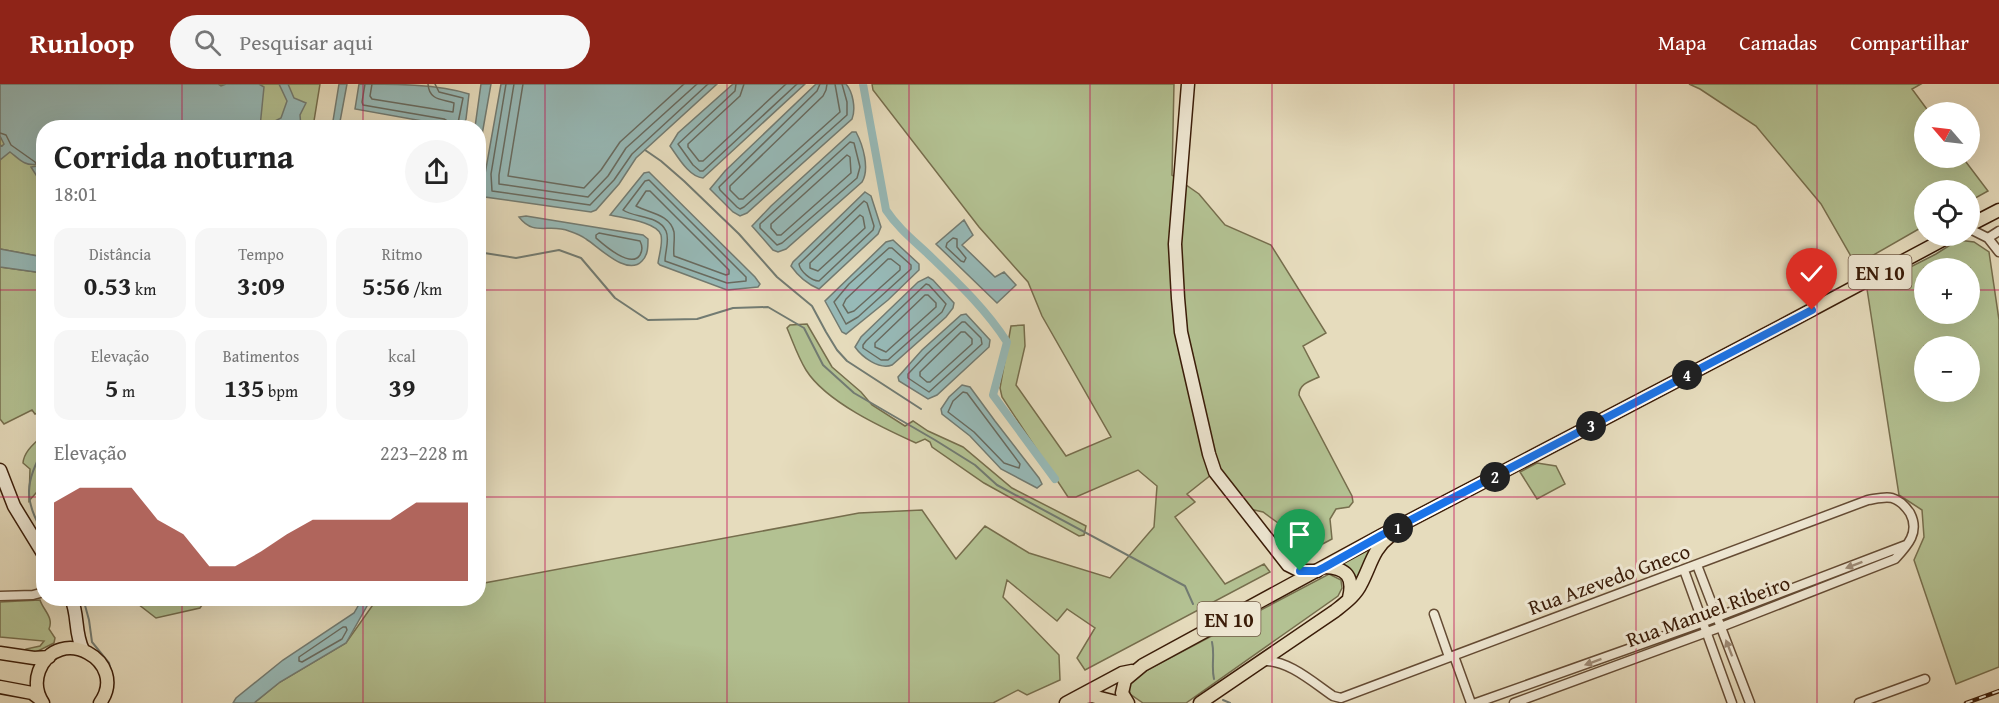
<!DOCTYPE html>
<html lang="pt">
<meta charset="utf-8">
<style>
:root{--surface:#fff;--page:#f6f6f6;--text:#222;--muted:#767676;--accent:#8f2418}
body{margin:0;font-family:"Gentium Book Plus",serif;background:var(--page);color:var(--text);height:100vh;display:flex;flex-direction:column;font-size:22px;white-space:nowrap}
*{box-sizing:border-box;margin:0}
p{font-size:20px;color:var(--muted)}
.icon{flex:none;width:33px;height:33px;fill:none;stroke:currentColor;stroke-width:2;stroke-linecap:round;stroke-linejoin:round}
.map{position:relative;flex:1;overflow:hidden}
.panel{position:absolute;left:36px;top:36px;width:450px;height:486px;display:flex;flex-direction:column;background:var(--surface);border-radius:24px;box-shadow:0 6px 24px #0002}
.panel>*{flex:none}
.needle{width:39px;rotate:298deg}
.tools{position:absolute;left:1914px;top:18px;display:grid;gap:12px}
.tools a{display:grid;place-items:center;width:66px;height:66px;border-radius:50%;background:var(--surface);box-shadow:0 6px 24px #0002;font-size:30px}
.pin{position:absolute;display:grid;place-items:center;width:51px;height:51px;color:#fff;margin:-62px -26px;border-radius:50% 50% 50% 0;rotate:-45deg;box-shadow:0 0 6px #0007}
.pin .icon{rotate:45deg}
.km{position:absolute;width:30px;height:30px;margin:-15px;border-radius:50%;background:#222;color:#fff;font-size:16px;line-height:30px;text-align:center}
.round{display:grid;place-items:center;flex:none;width:63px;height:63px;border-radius:32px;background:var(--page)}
.head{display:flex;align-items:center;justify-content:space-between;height:102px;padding:0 18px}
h1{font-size:33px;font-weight:800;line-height:45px}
.stats{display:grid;grid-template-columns:repeat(3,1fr);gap:9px;height:102px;padding:6px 18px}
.stats div{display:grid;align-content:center;border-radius:15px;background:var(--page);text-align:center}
.stats b{font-size:26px;font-weight:800}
.stats small{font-size:16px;font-weight:400}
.stats p{font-size:16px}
.chart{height:168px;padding:12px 18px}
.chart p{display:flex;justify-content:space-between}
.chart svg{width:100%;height:108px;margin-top:6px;fill:var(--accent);opacity:.7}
header{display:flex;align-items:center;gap:36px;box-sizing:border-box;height:84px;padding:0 30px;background:var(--accent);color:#fff}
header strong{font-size:28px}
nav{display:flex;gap:33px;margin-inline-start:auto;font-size:21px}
.search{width:420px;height:54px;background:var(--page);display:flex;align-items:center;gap:15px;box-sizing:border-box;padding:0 21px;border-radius:33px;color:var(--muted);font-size:22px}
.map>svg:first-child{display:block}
</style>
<header>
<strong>Runloop</strong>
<div class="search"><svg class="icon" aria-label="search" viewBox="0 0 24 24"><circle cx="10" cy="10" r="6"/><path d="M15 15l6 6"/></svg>Pesquisar aqui</div>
<nav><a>Mapa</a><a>Camadas</a><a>Compartilhar</a></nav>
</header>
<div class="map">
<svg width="1999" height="619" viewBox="0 0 1999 619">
<rect width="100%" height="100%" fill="#e6dcbd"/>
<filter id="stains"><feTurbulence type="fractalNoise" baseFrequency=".00333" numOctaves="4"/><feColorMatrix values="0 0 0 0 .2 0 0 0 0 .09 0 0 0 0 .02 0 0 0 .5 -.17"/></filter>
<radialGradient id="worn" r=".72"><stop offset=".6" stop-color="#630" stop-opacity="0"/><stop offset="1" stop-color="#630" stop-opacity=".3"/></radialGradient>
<path fill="#b3c192" stroke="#766e4d" stroke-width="1.5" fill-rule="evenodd" d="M 0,0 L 44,44 L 43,173 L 0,165 Z
M 211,0 L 320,0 L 313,43 L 242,43 Z
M 872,0 L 1174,0 L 1172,91 L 1199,110 L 1225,141 L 1271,161 L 1326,249 L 1303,262 L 1319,293 C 1310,297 1299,300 1299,311 L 1352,412 L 1353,418 L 1349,423 L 1336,425 L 1330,435 L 1332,455 L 1300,472 L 1288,466 L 1288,455 L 1278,439 L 1263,428 L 1250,425 L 1211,391 L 1187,410 L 1195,418 L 1175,433 L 1225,500 L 1264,480 L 1270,488 L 1085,586 L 1077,574 L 1095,544 L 1067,525 L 1057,537 L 1007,496 L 1003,513 L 1059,571 L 1060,596 L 1027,611 L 1018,606 L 993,619 L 254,619 L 280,598 L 346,559 L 377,515 L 478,514 L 479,500 L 859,429 L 922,426 L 956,475 L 985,442 L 1029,469 L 1110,494 L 1154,443 L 1157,402 L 1138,386 L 1076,413 L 1068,413 L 1002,313 L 1000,304 L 1011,242 L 1024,241 L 1025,262 L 1016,301 L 1066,372 L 1111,353 L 1042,232 L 1028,198 L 979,143 L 873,6 Z
M 1689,0 L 1921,0 L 1912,5 L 1929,28 L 1924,28 L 1924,74 L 1963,74 L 1988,107 L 1970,117 L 1970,106 L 1924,106 L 1924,142 L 1856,181 L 1821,120 L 1756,42 L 1700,5 Z
M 1958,156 L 1974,158 L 1989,168 L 1999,236 L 1999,583 L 1956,600 L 1914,476 L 1924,453 L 1922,426 L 1899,411 L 1867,205 L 1936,170 ZM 1924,184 L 1970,184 L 1970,230 L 1924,230 ZM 1924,262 L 1970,262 L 1970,308 L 1924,308 Z
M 0,183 L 43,189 L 43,327 L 35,330 L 32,326 L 4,340 L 0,335 Z
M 807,240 L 832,283 L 861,308 L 872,321 L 905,342 L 913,337 L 928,347 L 963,363 L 1012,404 L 1086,442 L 1084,451 L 1079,452 L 984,399 L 932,363 L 930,358 L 925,355 L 916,359 C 883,344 826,318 806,286 C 798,273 793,258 787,244 L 790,241 Z
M 43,351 L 43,401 L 29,417 L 30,385 L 23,379 C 24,367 35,359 43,351 Z
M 1537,379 L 1556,382 L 1565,400 L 1537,415 L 1520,388 Z
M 1375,460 L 1357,501 L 1338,481 Z
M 1329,490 L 1341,496 L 1342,504 L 1338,512 L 1186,619 L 1143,619 L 1130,610 L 1129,602 L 1134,593 Z
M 136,515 L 206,515 L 200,524 L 156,534 L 138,520 Z
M 40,516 C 43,526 54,533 49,545 L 55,554 L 54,559 L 34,569 L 26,568 L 26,565 L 40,562 L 44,557 L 0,553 L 0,518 Z"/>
<path fill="#97bab8" stroke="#727b72" stroke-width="1.5" d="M 0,0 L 218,0 L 221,2 L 226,0 L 259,0 L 264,3 L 260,43 L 44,44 L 43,102 L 31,83 L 37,82 L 37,80 C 25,83 18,74 10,68 L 0,76 L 0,61 L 2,62 L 4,60 L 0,52 Z
M 279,0 L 288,0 L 294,14 L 306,19 L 300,31 L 301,43 L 263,43 L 281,34 L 287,17 Z
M 339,0 L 347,0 L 339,43 L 332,43 Z
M 359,0 C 392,0 438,0 469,10 L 466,35 L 463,42 L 456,43 L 355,25 Z
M 481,0 L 491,0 L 479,68 L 478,44 L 475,43 Z
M 501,0 L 717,0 L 636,74 L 619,100 L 596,126 L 591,128 L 485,113 L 485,90 Z
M 733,0 L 805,0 L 703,94 C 689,93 678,73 670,62 L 678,49 Z
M 816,0 L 846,0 C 853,8 856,25 852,35 L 747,129 L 740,132 L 733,128 L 710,105 L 725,87 Z
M 852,48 L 856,48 C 863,61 870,85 862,98 L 786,165 L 778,168 L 773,166 L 752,142 L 771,122 Z
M 649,88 L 755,193 L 760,200 L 758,203 L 727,206 L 660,181 L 658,179 C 659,171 663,160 661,151 C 657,138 622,134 610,131 L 644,89 Z
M 865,108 L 871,112 L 881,143 L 878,150 L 819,205 C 807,200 798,192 791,182 L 793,178 Z
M 526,132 L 643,151 L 648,155 C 648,163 648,171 642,177 C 627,193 599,163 586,155 C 581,151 575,149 569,147 C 549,139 534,153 519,133 Z
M 964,136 L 973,151 L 962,161 L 995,193 L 1004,188 L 1016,201 L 997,219 L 936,160 Z
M 893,156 L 919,180 L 919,186 L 888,216 L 846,250 L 842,248 L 825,217 L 886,158 Z
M 0,165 L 43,173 L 43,189 L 0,183 Z
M 928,193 L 933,196 L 954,219 L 953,224 L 946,233 L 892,281 C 879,286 862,273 855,263 L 861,253 L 918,198 Z
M 966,230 L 990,256 L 989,263 L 937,311 L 928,315 L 899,297 L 898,293 L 922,266 L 961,231 Z
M 962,301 L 970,303 L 995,337 L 1039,394 L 1042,400 L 1037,404 L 1001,385 L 970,352 L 942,330 L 941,325 L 949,313 Z
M 362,515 L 371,515 L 346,559 L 280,598 L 254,619 L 233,619 L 236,614 L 283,576 L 354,529 Z"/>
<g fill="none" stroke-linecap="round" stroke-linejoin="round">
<path stroke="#686b60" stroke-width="1.5" d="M 365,0 L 362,18 L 363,21 L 444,35 L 449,38 L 450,44
M 372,0 L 370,12 L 372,15 L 453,28 L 454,19 C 441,15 429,16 428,0
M 435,0 L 439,8 L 463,14 L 457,44
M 506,0 L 491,90 L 492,107 L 590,121 L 614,96 L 632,70 L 708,0
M 514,0 L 499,91 L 499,100 L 588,113 L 608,92 L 626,64 L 697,0
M 523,0 L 508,92 L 584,104 L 601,86 L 620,58 L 684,0
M 736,0 L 735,7 L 678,60 L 693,81 L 700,87 L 703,87 L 797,0
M 744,0 L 740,12 L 688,60 L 688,63 L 699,77 L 703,77 L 786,0
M 820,0 L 817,7 L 719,103 L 720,106 L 737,123 L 740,125 L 744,123 L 847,31 L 847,18 L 842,0
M 827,0 L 826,6 L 823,12 L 730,102 L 730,106 L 739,115 L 743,115 L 840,28 L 835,0
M 0,49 L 6,51 L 11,61 L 35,78 L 44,91
M 850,58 L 854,59 L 860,83 L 857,94 L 782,159 L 777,161 L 760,144 L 760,140 Z
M 847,71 L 850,73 L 851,89 L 781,151 L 777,151 L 771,144 L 771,140 Z
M 649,96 L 746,193 L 746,197 L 727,199 L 665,177 C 665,167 670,156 666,147 C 659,131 634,134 623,126 L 645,97 Z
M 646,107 L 650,107 L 729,186 L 729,190 L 726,191 L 674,172 C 673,164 675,156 674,148 C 670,130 649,129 636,122 Z
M 864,117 L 867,119 L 874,142 L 873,146 L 819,197 C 811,197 800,187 799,180 Z
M 860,131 L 863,133 L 865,144 L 818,187 L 810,184 L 810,179 Z
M 599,149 L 640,157 C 642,161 643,166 640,171 C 631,185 604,161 596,154 L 596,151 Z
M 953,154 L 957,155 L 957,163 L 966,174 L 964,178 L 961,177 L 946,163 L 947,159 Z
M 889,164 L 892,164 L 911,181 L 911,185 L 858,233 L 846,240 L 834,218 L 849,200 Z
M 888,175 L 891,175 L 900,182 L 900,186 L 854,227 L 848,229 L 843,221 L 846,215 Z
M 926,200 L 929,201 L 946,220 L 942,228 L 888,276 L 881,276 L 863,264 L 863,261 L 866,257 Z
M 925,211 L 928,211 L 936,219 L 936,223 L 886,268 L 875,263 L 875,259 Z
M 962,238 L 965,238 L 981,254 L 982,260 L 929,308 L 908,294 L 908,290 L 927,270 Z
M 961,248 L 965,248 L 972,255 L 972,260 L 930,298 L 927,298 L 920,292 L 920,288 Z
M 963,308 L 967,309 L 1020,380 L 1019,384 L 1004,379 L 974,348 L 948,328 L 953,317 Z
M 343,543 L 346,543 L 347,546 L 342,555 L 302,578 L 299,577 L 299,573 Z"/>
<path stroke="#727b72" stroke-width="2" d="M 645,66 L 661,77 L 684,97 L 739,150 L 777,193 L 812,222 L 826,248 L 837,266 L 847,277 L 921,325
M 478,168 L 516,174 L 559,166 L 581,174 L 615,214 L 648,236 L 697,235 L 733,224 L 768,223 L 804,244 L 823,281 L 854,309 L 935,356 L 975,381 L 997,401 L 1185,502 L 1193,520
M 44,363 C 25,401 23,413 44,451
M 83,514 L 89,536 L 92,558 L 109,579 L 113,593
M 1212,558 C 1215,571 1211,582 1214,595
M 1223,616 L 1230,619"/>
<path stroke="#97bab8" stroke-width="8" d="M 863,0 L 886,126 C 898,144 913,156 928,170 C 956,197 986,225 1007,258 L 993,311 L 1055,395"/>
<defs>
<path id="minor" d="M 1970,145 L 1988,154 L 1999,168
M 1988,154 L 1999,147
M 1697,481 L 1750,619
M 1684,486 L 1732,619
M 0,512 L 33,511 L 44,508
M 1434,530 L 1449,573
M 1454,572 L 1471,619
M 1263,577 C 1287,575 1314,599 1333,612 L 1341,614 L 1868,416 C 1875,415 1885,412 1892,414 C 1899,416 1906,423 1910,429 C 1920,448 1908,461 1895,475 L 1721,543 L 1514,619
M 1476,619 L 1704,538 L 1906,461
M 1859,619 L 1925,595"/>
<path id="secondary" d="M 1188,0 L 1175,160 L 1178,214 L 1181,248 L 1209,370 L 1215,388 L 1288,481 L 1300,487 L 1317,487
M 0,386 L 14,422 L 44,471
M 71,514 C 79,532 74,548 83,566"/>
<path id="primary" d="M 1970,141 L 1999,126
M 1325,483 C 1347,484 1354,493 1349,514
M 0,569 L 34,574 L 49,573
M 0,603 L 32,609 L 40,615
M 1080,614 L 1092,612 L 1120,619
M 43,619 C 37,610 35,598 39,587 C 58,538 130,577 100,619
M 1066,619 L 1122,589 L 1132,587
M 1128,619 L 1122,609 L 1125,596 L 1143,581 L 1382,451 L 1789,238 L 1950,152
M 1200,619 L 1335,527 C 1345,519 1356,511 1361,500 C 1371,481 1373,465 1390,452"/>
</defs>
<use href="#minor" stroke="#654c35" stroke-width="11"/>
<use href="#secondary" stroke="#3a1c08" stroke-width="15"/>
<use href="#primary" stroke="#3a1c08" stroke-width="15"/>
<use href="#minor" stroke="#efe8d4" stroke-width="8"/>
<use href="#secondary" stroke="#efe8d4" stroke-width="12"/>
<use href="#primary" stroke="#e6dcbd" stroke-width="12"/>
<defs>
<path id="rail" d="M 1966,619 L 1999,607"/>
</defs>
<use href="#rail" stroke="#3a1c08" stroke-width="4.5"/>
<use href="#rail" stroke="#efe8d4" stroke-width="2" stroke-dasharray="7" stroke-linecap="butt"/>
</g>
<defs><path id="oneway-solid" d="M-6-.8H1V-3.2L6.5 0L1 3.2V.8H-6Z" transform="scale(1.5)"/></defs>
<g fill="#9e8c78">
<use href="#oneway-solid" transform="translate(1854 481) rotate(159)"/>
<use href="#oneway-solid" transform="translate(1729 564) rotate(-111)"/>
<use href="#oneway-solid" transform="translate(1593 578) rotate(160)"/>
</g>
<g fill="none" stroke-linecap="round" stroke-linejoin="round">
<defs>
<path id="route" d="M 1300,487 L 1317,487 L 1325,483 L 1382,451 L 1812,226"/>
</defs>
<use href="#route" stroke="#fff" stroke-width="12"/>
<use href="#route" stroke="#1a73e8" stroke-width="8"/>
</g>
<path fill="none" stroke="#c2185b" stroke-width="1.5" stroke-opacity="0.55" d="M 182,0 L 182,44M 363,0 L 363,44M 545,0 L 545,619M 727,0 L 727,619M 909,0 L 909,619M 1090,0 L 1090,619M 1272,0 L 1272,619M 1454,0 L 1454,619M 1636,0 L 1636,619M 1817,0 L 1817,619M 0,206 L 44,206M 478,206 L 1924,206M 1970,206 L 1999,206M 0,413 L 44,413M 478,413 L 1999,413M 182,514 L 182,619M 363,514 L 363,619"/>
<g text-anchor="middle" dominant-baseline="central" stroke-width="6" stroke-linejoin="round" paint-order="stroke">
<g fill="#efe8d4" stroke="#705945" stroke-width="1.5">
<rect x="1848.5" y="171" width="63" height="34" rx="4.5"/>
<rect x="1197.5" y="518" width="63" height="34" rx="4.5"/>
</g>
<g font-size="20" font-weight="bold" fill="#3a1c08">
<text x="1880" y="188">EN 10</text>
<text x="1229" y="535">EN 10</text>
</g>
<g font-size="21" fill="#3a1c08" stroke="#efe8d4">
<text transform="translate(1609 495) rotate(-20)">Rua Azevedo Gneco</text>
<text transform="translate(1708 527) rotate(-20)">Rua Manuel Ribeiro</text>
</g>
</g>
<rect width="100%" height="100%" filter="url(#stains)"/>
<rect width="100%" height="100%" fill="url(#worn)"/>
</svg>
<div class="tools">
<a><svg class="needle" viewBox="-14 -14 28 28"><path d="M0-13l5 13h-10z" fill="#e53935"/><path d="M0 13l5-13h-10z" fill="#767676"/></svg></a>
<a><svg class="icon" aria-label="locate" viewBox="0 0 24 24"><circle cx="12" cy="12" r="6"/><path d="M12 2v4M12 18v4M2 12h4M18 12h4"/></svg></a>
<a>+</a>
<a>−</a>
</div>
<div class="pin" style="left:1300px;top:487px;background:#1e9e55"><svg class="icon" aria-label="arrive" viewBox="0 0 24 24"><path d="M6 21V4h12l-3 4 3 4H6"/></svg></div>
<div class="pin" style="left:1812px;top:226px;background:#d93025"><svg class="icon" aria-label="check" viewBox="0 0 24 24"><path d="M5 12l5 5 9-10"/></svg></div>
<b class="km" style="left:1398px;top:444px">1</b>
<b class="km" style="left:1495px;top:393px">2</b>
<b class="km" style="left:1591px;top:342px">3</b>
<b class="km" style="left:1687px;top:291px">4</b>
<section class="panel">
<div class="head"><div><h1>Corrida noturna</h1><p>18:01</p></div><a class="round"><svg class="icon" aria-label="share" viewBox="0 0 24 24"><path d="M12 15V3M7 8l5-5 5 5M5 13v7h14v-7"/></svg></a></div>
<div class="stats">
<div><p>Distância</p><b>0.53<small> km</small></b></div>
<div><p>Tempo</p><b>3:09</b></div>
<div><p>Ritmo</p><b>5:56<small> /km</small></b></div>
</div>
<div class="stats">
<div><p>Elevação</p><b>5<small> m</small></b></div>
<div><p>Batimentos</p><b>135<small> bpm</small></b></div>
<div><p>kcal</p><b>39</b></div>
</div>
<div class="chart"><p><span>Elevação</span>223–228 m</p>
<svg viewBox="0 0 160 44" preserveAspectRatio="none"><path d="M0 44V12L10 6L20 6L30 6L40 19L50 25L60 38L70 38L80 32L90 25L100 19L110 19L120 19L130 19L140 12L150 12L160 12V44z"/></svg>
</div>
</section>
</div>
